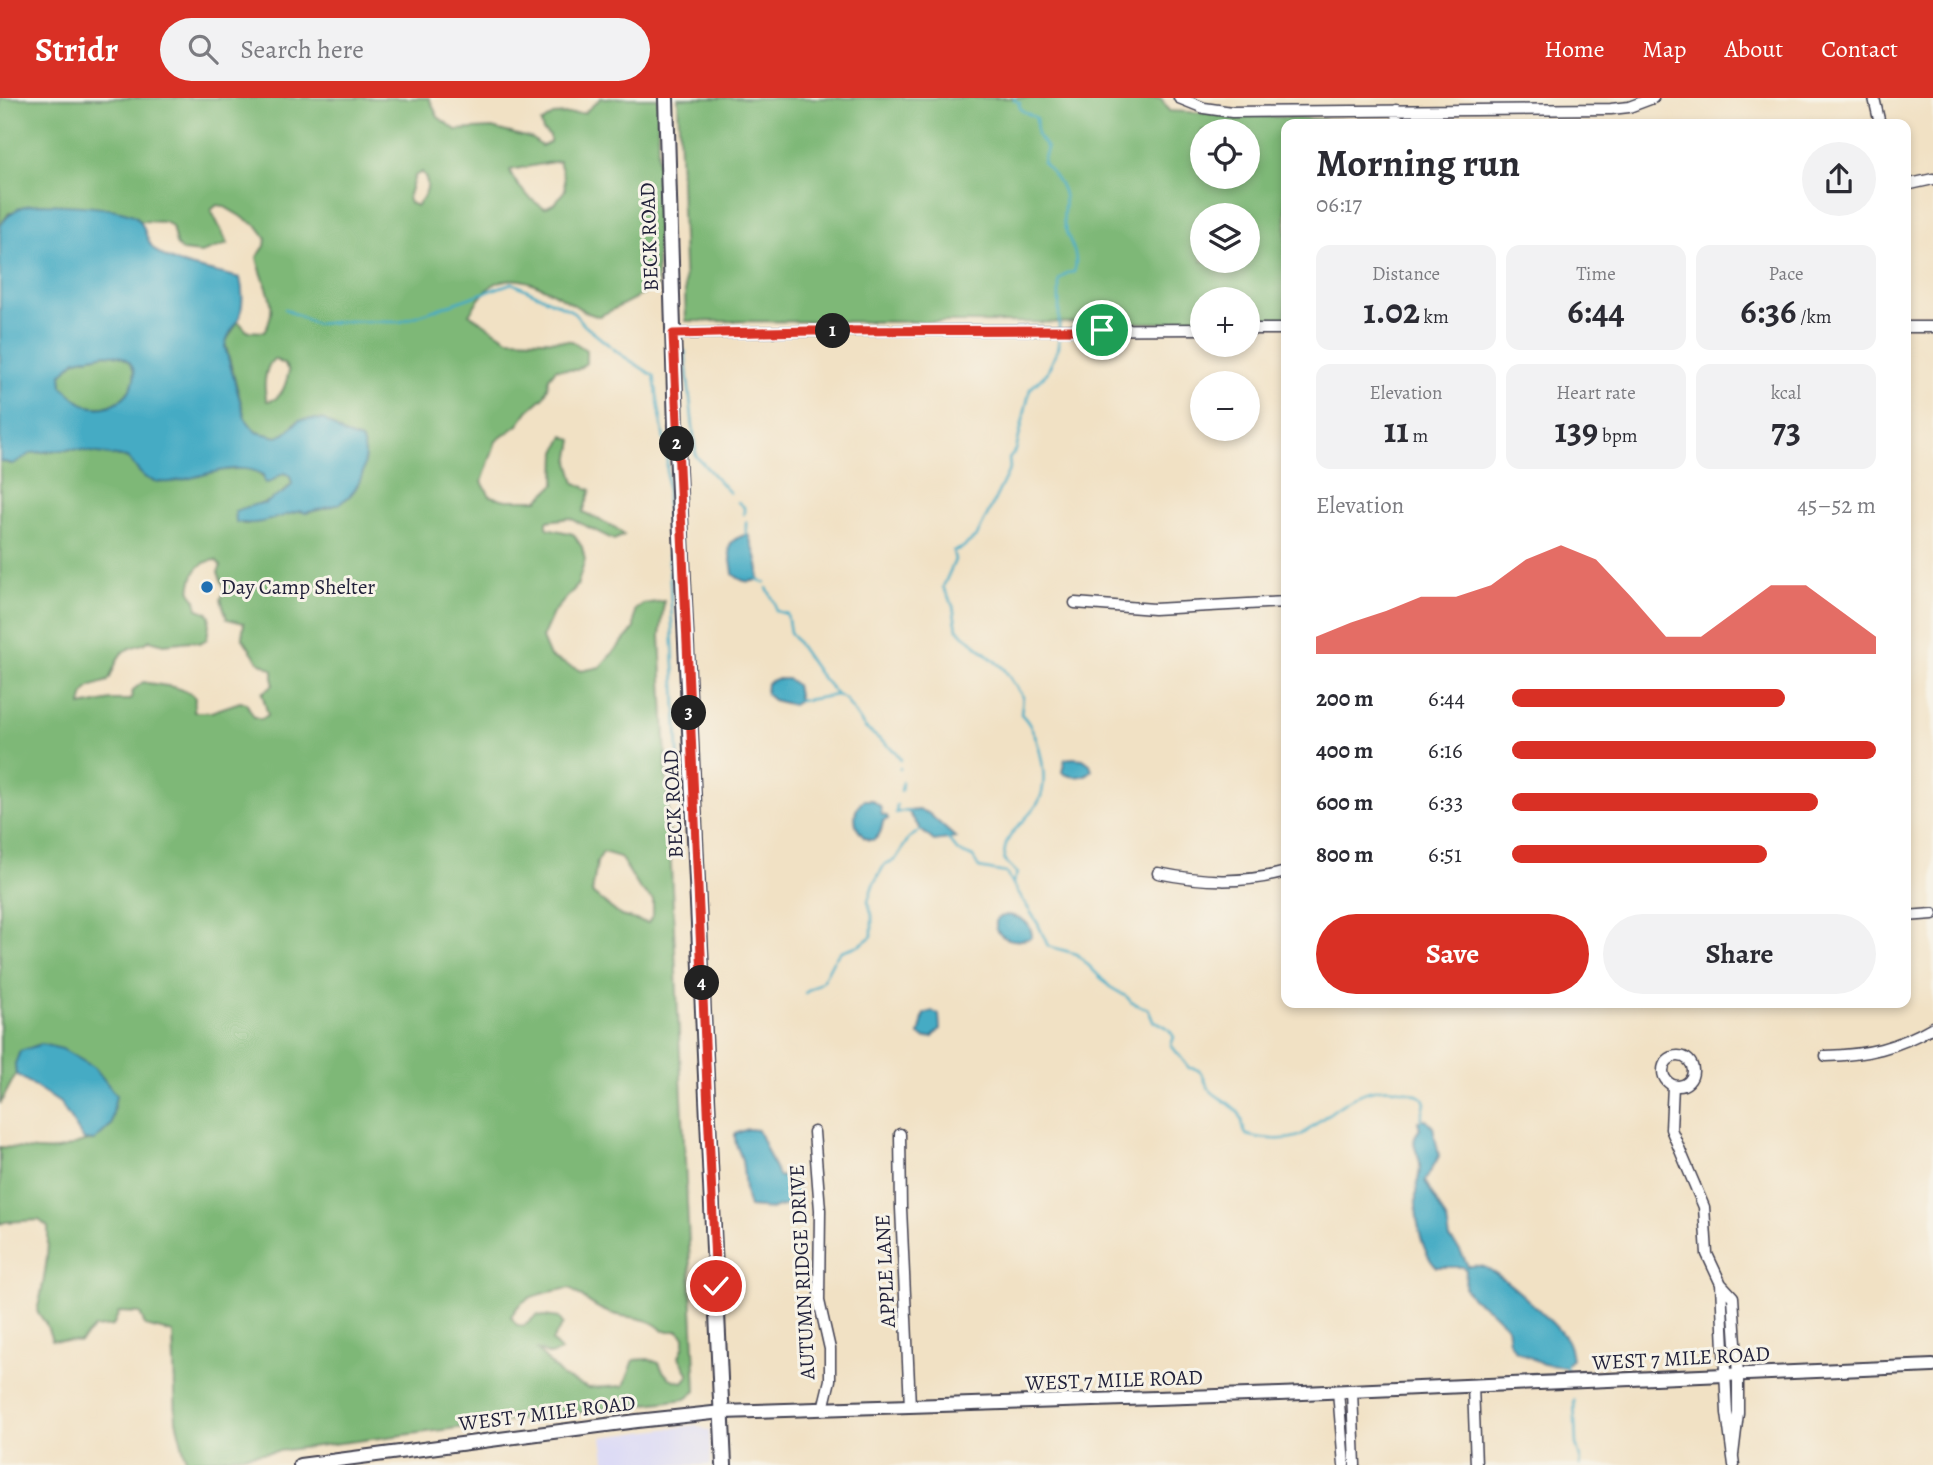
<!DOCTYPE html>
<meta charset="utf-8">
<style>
:root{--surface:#fff;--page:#f2f2f3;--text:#2b2b33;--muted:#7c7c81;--accent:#d93025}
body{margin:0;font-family:Alegreya,serif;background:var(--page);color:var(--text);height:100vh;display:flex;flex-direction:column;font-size:26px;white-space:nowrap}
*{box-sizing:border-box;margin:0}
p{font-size:23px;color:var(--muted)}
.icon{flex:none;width:38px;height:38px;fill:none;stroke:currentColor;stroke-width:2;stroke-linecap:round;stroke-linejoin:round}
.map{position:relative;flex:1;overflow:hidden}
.drawer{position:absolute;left:1281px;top:21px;width:630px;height:889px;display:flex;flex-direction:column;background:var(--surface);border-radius:14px;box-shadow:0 4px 10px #0003}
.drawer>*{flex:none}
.controls{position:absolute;left:1190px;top:21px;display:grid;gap:14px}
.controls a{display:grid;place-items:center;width:70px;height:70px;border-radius:50%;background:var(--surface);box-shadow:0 4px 10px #0003;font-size:35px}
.pin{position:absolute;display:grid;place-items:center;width:60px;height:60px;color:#fff;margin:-30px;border:4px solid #fff;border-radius:50%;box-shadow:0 2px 7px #0007}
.km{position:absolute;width:35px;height:35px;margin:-18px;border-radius:50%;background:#222;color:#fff;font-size:19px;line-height:35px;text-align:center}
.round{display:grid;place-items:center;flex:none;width:74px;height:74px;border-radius:37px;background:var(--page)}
.headline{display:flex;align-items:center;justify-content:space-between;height:119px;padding:0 35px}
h1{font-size:38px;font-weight:600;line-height:52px}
.stats{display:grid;grid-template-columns:repeat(3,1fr);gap:10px;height:119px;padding:7px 35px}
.stats div{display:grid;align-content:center;border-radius:14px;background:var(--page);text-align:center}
.stats b{font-size:35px;font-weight:600}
.stats small{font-size:19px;font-weight:400}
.stats p{font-size:19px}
.chart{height:196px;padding:14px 35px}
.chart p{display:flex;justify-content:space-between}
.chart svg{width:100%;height:126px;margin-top:7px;fill:var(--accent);opacity:.7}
.primary-button{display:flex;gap:14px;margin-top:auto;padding:14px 35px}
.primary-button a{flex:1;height:80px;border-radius:42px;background:var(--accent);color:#fff;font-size:28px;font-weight:600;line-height:80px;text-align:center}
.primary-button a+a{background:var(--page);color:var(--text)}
ul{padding:0 35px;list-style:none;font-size:23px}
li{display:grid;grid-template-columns:112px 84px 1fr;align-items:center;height:52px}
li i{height:18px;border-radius:9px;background:var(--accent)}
header{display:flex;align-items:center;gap:42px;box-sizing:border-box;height:98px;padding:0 35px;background:var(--accent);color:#fff}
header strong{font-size:33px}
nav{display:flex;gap:38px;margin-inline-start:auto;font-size:24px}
.search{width:490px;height:63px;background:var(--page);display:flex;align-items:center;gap:18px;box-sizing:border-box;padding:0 24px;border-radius:38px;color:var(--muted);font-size:26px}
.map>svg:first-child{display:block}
</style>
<header>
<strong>Stridr</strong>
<div class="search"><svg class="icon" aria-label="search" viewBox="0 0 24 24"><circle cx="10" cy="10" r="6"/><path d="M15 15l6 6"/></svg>Search here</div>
<nav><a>Home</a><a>Map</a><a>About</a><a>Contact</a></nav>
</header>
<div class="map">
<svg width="1933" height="1367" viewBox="0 0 1933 1367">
<rect width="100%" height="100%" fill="#f7f3e8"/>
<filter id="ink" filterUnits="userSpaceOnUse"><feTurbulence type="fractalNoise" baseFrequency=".0143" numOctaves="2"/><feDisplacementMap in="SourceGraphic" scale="14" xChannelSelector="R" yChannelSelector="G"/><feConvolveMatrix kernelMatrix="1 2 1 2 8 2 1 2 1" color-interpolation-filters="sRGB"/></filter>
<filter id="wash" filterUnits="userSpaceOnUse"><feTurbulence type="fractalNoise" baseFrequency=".00686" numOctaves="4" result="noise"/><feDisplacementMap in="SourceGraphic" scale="28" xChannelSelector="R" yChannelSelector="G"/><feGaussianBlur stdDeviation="1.57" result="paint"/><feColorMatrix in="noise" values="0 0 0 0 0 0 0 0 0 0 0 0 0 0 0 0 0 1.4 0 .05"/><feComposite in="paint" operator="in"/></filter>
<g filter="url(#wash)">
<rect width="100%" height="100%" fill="#f1e1c4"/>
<path fill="#d8d7f8" d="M 696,1327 L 709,1333 L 711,1367 L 606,1367 L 602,1339 Z"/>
<path fill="#7eb877" stroke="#506d59" stroke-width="2" fill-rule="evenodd" d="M 0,0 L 429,0 L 438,19 L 456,32 L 492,30 L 533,41 L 541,48 L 550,44 L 550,38 L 543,33 L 541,25 L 553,17 L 584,15 L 601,0 L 658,0 L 657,189 C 648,193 602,218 599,218 C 590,218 581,211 574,207 C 552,194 518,171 493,187 C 482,194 476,206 469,216 L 508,241 L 572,243 L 586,252 L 586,265 L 577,272 L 556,271 L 549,280 L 548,289 L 544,299 L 529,312 L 518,327 L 496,343 L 482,384 L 490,398 L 506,402 L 538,402 L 555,386 L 556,354 L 564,338 L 573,342 L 569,364 L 575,385 L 591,392 L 583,414 L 616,430 L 624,437 L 614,442 L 570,420 L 547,423 L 547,430 L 573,436 L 582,449 L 585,462 L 577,488 L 553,515 L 542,540 L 550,559 L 581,573 L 600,569 L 634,531 L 635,512 L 643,506 L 664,503 L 660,538 L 696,1293 L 686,1301 L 207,1362 L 186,1362 L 176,1322 L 173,1235 L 145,1228 L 140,1215 L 119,1214 L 113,1228 L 94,1230 L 80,1244 L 52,1242 L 46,1226 L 37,1213 C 44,1186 49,1158 48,1129 L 39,1122 L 5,1124 L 0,1126 L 0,1049 C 19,1049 37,1054 56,1052 C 69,1051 80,1042 94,1043 L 111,1027 L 15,966 L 16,976 L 0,1006 L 0,363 L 10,366 L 32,355 L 80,351 L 128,360 L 145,379 L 178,382 L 221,372 L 252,370 L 270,384 L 284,375 L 290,378 L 292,386 L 274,402 L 235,413 L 243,426 C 264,425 281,418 302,412 L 306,415 C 316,412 329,411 338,405 C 360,393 371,364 361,342 L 344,336 L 325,322 L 313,321 L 296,324 L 285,336 L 277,339 L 256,334 L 245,320 L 225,245 L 238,223 L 247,233 L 264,234 C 282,204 262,188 257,159 L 265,148 L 266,140 L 257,128 L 223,108 L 217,107 L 211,112 L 228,146 L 201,155 L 182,153 L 176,146 L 172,128 L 165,124 L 140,123 L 137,119 L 9,115 L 0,128 ZM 559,63 L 564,79 L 565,92 L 555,105 L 545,110 C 533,105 512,84 510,72 ZM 422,74 C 432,87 426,96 417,108 L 410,105 L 408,100 L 415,78 ZM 274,261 L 284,266 L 289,273 C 286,285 282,303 267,303 C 263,291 264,269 274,261 ZM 216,462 L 221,468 L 218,474 L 225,492 L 221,501 L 227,521 L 244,525 L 242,539 L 258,563 L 273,572 L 273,587 L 262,595 L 268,617 L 261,621 L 254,619 L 246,605 L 240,604 L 211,614 L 194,614 L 195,599 C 180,587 161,588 143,584 L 133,592 L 131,602 L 111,602 L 81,608 C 84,587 90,589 108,583 C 114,574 115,562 122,555 C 130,547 141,549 150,542 L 164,546 L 191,543 L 200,545 L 207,541 L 210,518 L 207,514 L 197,511 L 196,502 L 190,494 C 192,476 196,464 216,462 ZM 603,754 L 620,759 L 640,791 L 653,802 L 653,817 L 648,825 L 621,818 L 592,795 L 597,764 ZM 570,1190 C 582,1199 593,1209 607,1214 C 627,1222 647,1216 663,1233 L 678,1233 L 684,1239 L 684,1247 L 679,1259 L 689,1277 L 683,1284 C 669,1282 664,1277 659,1265 L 648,1261 L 634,1262 L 624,1288 L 588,1290 L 563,1279 L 536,1251 L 550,1257 L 561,1253 L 552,1243 L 563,1226 L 559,1220 L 537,1217 L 524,1228 L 517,1227 L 511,1219 C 522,1195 547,1195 570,1190 Z
M 678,0 L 1161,0 L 1169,13 L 1386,24 L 1386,26 L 1286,26 L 1286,222 L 1248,223 L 1248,201 L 1202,201 L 1202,225 L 686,223 ZM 1202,33 L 1248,33 L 1248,79 L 1202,79 ZM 1202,117 L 1248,117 L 1248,163 L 1202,163 Z
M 106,256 C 159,258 129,319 88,308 C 78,305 70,295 62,288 L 61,277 L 76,262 Z"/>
<path fill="#45abc4" stroke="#346680" stroke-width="2" fill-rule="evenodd" d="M 40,106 C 65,107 109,108 131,116 C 146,122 144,141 154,151 C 170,168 216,173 240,180 C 243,192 244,210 238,222 C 233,232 226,237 225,249 L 245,320 L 256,334 L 277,339 L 285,336 L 299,322 L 313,321 L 325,322 L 344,336 L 361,342 C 371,362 361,395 338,406 C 328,410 316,412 305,415 L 301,413 C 279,418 259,429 236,424 L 235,413 L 257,406 L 264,406 L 286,393 L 292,386 L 290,378 L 284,375 L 270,384 L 265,385 L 263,377 C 228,356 176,397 146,380 C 138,375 134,366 128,360 L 73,351 L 32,355 L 13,366 L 0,363 L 0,128 C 11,112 21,107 40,106 ZM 106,256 C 159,258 129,319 88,308 C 78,305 70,295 62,288 L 61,277 L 76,262 Z
M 748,436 L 756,458 L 759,472 L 758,481 C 748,486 741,483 733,476 C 732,455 719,444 748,436 Z
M 776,581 L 788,581 L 796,587 L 799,603 L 793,607 L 773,602 L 766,596 L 767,585 Z
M 1073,660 L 1083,661 L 1090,666 L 1092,672 C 1085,680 1071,681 1062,674 L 1065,661 Z
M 864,702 L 872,702 L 880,708 L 882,717 L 887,718 L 888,721 L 883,723 C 877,768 838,721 864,702 Z
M 919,712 L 928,715 L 956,740 L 934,743 L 921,732 L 908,713 Z
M 1007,817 C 1020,818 1032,825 1032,839 C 1018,847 990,841 997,820 Z
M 932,913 L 939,917 L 940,931 L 933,939 L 925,940 L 919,937 L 924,916 Z
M 41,946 L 62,951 L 95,970 L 116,997 L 111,1027 L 94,1043 L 84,1042 L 60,1005 L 16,976 L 15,966 L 20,953 Z
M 1426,1022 L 1433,1029 L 1439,1058 L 1425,1083 L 1447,1123 L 1450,1141 L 1460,1152 L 1468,1168 C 1473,1168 1479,1167 1484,1169 C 1501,1175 1555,1225 1566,1241 C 1570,1248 1571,1253 1572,1261 L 1564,1269 L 1543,1266 L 1515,1252 L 1509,1243 L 1507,1228 L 1489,1211 L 1472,1200 L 1465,1190 L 1466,1172 L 1463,1169 L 1436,1169 C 1420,1152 1415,1118 1416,1095 C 1417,1086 1420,1076 1420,1067 C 1420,1055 1407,1046 1420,1031 L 1418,1023 Z
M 748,1031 L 758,1032 L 778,1078 L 793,1081 L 800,1097 L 798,1104 L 772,1111 L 749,1109 C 743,1094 745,1078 742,1063 C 740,1052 734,1048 735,1036 Z"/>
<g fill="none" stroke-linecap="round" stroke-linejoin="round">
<path stroke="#45abc4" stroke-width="2.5" d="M 285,211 L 315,226 L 349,223 L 400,224 L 512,185 L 572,213 L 584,227 L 620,256 L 654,278 L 667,361 L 667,422 L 679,672
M 685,253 L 696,358 L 730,395
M 738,404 L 744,409 L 744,416
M 746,424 L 746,438
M 757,481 L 765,485
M 767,490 L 775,505 L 776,513 L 787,516 L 790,534 L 819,576 L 837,597 L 845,601 L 865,630 L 896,654 L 901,662
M 799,603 L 837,597
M 900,671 L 900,670
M 901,693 L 902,684
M 897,707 L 896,715 L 902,713 L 910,714
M 947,740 L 958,753 L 973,759 L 979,770 L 1006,775 L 1038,826 L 1048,848 L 1077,856 L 1110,889 L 1127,899 L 1132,905 L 1148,911 L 1153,923 C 1162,925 1170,931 1174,939 L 1171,947 L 1189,970 C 1205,970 1202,982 1210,992 C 1218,1001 1233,1005 1240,1017 C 1245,1024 1240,1030 1247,1037 C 1261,1041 1287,1044 1301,1037 C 1309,1033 1315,1026 1323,1020 C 1355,996 1381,979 1423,1000 L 1425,1005 L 1421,1023
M 1013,784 L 1017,775 L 1005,763 C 1000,735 1028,724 1039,703 C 1050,681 1039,633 1021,616 L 1023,599 L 1004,571 L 957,531 L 953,508 L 943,489 L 955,462 L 953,453 L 962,450 L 977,438 L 1010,370 L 1009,361 L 1016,352 L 1030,291 L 1047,275 L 1059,248 L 1059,182 L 1067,175 L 1074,174 C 1081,155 1067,143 1064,126 C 1062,117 1066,106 1064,97 C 1062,85 1051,73 1043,64 L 1047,50 L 1037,37 L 1036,20 L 1021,12 L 1019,7 L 1020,5 L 1014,2 L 1015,0
M 805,895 L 822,884 L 833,863 L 841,853 L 860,847 L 872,838 L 872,817 L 868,803 L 873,787 L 885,766 L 895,762 L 909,740 L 921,732
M 1565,1263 L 1567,1273
M 1574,1302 L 1576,1346 L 1581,1363 L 1580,1367"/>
</g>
</g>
<g filter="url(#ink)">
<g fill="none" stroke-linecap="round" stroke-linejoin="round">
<defs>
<path id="minor" d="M 1179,0 L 1204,10 L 1232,14 L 1611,11 L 1629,9 L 1653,0
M 1874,0 L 1880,26
M 1396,12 L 1397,26
M 1906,87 L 1933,81
M 1906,229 L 1933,229
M 1248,231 L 1286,231
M 673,236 L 811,233 L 1202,231
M 1075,505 L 1154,511 L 1286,504
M 1158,775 C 1202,784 1242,786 1286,774
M 1906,818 L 1933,816
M1663 973a15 15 0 1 1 30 0a15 15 0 1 1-30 0Z
M 1826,958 C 1867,957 1897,950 1933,929
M 1673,987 L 1671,1031 L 1704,1109 L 1707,1156 L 1721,1186 L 1733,1199 L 1738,1277 L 1738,1315 L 1733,1357
M 814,1034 L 820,1112 L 819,1203 L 830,1251 L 830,1282 L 823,1311
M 900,1036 L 901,1110 L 910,1308
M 1721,1186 L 1727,1315 L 1734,1367
M 1473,1288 L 1476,1367
M 1338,1293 L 1344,1367
M 1352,1293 L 1355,1367"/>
<path id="tertiary" d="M 300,1367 L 637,1323 L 722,1314 L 1280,1296 L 1933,1268"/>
<path id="secondary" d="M 666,0 L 676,329 L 724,1367"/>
</defs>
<use href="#minor" stroke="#413f50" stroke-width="13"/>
<use href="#tertiary" stroke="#413f50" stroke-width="16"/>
<use href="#secondary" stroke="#413f50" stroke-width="18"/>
<use href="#minor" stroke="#fff" stroke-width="10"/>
<use href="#tertiary" stroke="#fff" stroke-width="12"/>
<use href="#secondary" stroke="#fff" stroke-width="14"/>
</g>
</g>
<g fill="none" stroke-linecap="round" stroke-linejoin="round" filter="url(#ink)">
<defs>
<path id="route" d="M 716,1188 L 673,236 L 811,233 L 1102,232"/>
</defs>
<use href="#route" stroke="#fff" stroke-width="14"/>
<use href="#route" stroke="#d93025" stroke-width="9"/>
</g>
<circle fill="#1f6fb2" stroke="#f7f3e8" stroke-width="2.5" cx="207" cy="489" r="7"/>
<g text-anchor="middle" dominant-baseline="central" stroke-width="6" stroke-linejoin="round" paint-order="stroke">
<g font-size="21" fill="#22223b" stroke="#f7f3e8">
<text transform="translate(649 139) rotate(-92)">BECK ROAD</text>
<text transform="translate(673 706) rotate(-93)">BECK ROAD</text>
<text transform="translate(885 1173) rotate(-93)">APPLE LANE</text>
<text transform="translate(802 1174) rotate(-93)">AUTUMN RIDGE DRIVE</text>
<text transform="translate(1681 1260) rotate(-3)">WEST 7 MILE ROAD</text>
<text transform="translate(1114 1282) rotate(-2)">WEST 7 MILE ROAD</text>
<text transform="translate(547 1315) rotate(-7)">WEST 7 MILE ROAD</text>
</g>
<g font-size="21" fill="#22223b" stroke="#f7f3e8" text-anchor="start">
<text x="221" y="489">Day Camp Shelter</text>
</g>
</g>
</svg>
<div class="controls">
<a><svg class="icon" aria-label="locate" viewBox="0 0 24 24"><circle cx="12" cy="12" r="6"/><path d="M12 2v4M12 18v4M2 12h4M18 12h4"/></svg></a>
<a><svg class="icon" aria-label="layers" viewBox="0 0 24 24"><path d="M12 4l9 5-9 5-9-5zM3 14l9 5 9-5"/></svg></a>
<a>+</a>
<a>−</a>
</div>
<div class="pin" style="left:1102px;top:232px;background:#1e9e55"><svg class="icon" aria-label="arrive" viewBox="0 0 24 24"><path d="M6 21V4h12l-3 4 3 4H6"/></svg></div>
<div class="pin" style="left:716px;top:1188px;background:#d93025"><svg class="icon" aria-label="check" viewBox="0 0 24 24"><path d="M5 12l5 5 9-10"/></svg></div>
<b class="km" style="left:833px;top:233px">1</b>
<b class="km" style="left:677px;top:346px">2</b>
<b class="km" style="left:689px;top:615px">3</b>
<b class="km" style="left:702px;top:885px">4</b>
<section class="drawer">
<div class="headline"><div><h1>Morning run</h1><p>06:17</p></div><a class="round"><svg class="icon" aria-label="share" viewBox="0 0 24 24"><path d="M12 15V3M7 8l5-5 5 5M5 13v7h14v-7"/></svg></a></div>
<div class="stats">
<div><p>Distance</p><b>1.02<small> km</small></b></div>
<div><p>Time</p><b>6:44</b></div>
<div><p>Pace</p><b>6:36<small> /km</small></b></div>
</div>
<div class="stats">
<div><p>Elevation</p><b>11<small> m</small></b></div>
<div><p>Heart rate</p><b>139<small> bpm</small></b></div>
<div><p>kcal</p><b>73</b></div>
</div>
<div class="chart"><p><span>Elevation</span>45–52 m</p>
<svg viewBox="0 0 160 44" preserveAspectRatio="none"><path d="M0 44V38L10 33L20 29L30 24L40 24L50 20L60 11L70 6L80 11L90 24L100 38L110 38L120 29L130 20L140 20L150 29L160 38V44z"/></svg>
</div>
<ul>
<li><b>200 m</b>6:44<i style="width:75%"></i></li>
<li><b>400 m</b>6:16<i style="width:100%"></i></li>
<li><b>600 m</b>6:33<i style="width:84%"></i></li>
<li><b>800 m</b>6:51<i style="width:70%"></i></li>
</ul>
<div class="primary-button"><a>Save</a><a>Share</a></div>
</section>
</div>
